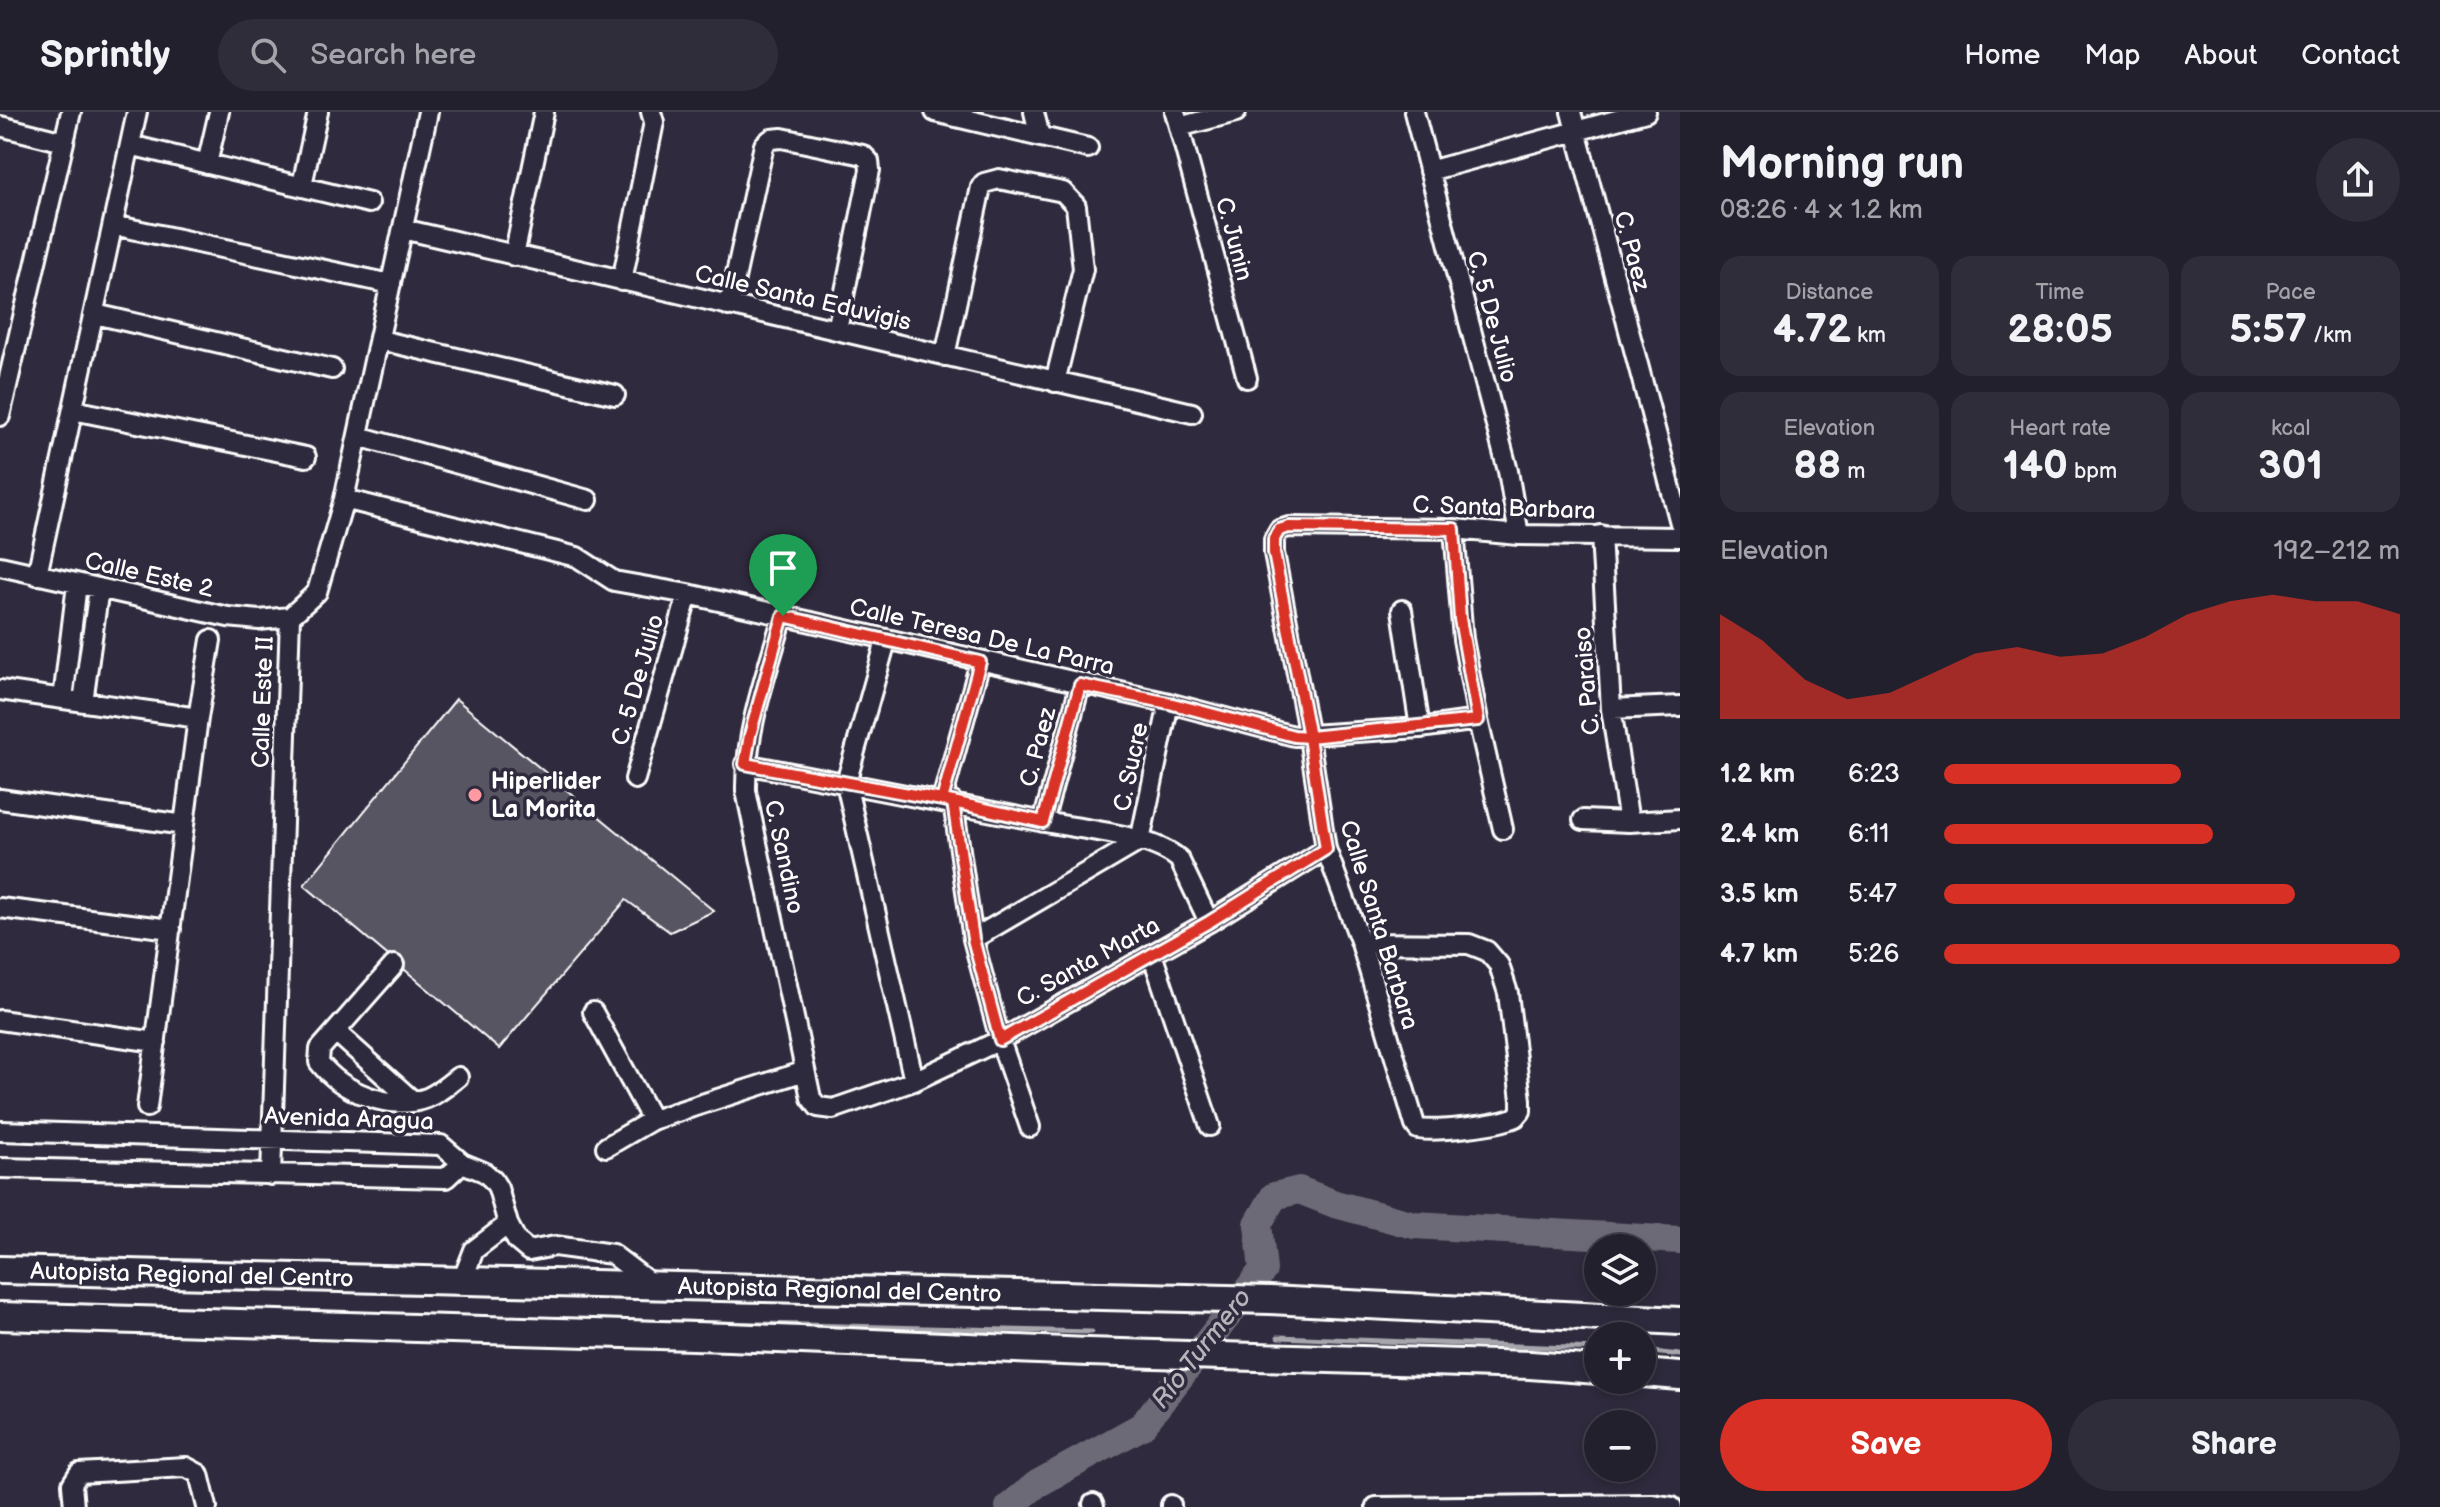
<!DOCTYPE html>
<meta charset="utf-8">
<style>
:root{--surface:#23202e;--page:#2f2d3a;--text:#f1f3f6;--muted:#a3a3aa;--line:#403e4a;--accent:#d93025}
body{margin:0;font-family:"Balsamiq Sans",sans-serif;background:var(--page);color:var(--text);height:100vh;display:flex;flex-direction:column;font-size:30px;white-space:nowrap}
*{box-sizing:border-box;margin:0}
p{font-size:26px;color:var(--muted)}
.icon{flex:none;width:44px;height:44px;fill:none;stroke:currentColor;stroke-width:2;stroke-linecap:round;stroke-linejoin:round}
.map{position:relative;flex:1;overflow:hidden}
.drawer{display:flex;flex-direction:column;background:var(--surface);width:760px}
.drawer>*{flex:none}
.fabs{position:absolute;left:1584px;top:1122px;display:grid;gap:16px}
.fabs a{display:grid;place-items:center;width:72px;height:72px;border-radius:50%;background:var(--surface);box-shadow:0 4px 12px #0003,0 0 0 2px var(--line);font-size:40px}
.pin{position:absolute;display:grid;place-items:center;width:68px;height:68px;color:#fff;margin:-82px -34px;border-radius:50% 50% 50% 0;rotate:-45deg;box-shadow:0 0 8px #0007}
.pin .icon{rotate:45deg}
.round{display:grid;place-items:center;flex:none;width:84px;height:84px;border-radius:42px;background:var(--page)}
.head{display:flex;align-items:center;justify-content:space-between;height:136px;padding:0 40px}
h1{font-size:44px;font-weight:800;line-height:60px}
.figures{display:grid;grid-template-columns:repeat(3,1fr);gap:12px;height:136px;padding:8px 40px}
.figures div{display:grid;align-content:center;border-radius:20px;background:var(--page);text-align:center}
.figures b{font-size:40px;font-weight:800}
.figures small{font-size:22px;font-weight:400}
.figures p{font-size:22px}
.chart{height:224px;padding:16px 40px}
.chart p{display:flex;justify-content:space-between}
.chart svg{width:100%;height:144px;margin-top:8px;fill:var(--accent);opacity:.7}
.button{display:flex;gap:16px;margin-top:auto;padding:16px 40px}
.button a{flex:1;height:92px;border-radius:48px;background:var(--accent);color:#fff;font-size:32px;font-weight:800;line-height:92px;text-align:center}
.button a+a{background:var(--page);color:var(--text)}
ul{padding:0 40px;list-style:none;font-size:26px}
li{display:grid;grid-template-columns:128px 96px 1fr;align-items:center;height:60px}
li i{height:20px;border-radius:10px;background:var(--accent)}
header{display:flex;align-items:center;gap:48px;box-sizing:border-box;height:112px;padding:0 40px;background:var(--surface);border-bottom:2px solid var(--line)}
header strong{font-size:38px}
nav{display:flex;gap:44px;margin-inline-start:auto;font-size:28px}
.search{width:560px;height:72px;background:var(--page);display:flex;align-items:center;gap:20px;box-sizing:border-box;padding:0 28px;border-radius:44px;color:var(--muted);font-size:30px}
main{display:flex;flex:1;min-height:0}
.map>svg:first-child{display:block}
</style>
<header>
<strong>Sprintly</strong>
<div class="search"><svg class="icon" aria-label="search" viewBox="0 0 24 24"><circle cx="10" cy="10" r="6"/><path d="M15 15l6 6"/></svg>Search here</div>
<nav><a>Home</a><a>Map</a><a>About</a><a>Contact</a></nav>
</header>
<main>
<div class="map">
<svg width="1680" height="1395" viewBox="0 0 1680 1395">
<rect width="100%" height="100%" fill="#2f2a3d"/>
<filter id="ink" filterUnits="userSpaceOnUse"><feTurbulence type="fractalNoise" baseFrequency=".0125" numOctaves="2"/><feDisplacementMap in="SourceGraphic" scale="16" xChannelSelector="R" yChannelSelector="G"/><feConvolveMatrix kernelMatrix="1 2 1 2 8 2 1 2 1" color-interpolation-filters="sRGB"/></filter>
<g filter="url(#ink)">
<g fill="none" stroke-linecap="round" stroke-linejoin="round">
<path stroke="#a7a6ad" stroke-width="5" d="M 509,1206 L 1092,1220
M 1278,1225 L 1598,1237
M 1642,1239 L 1680,1243"/>
<path stroke="#6d6a77" stroke-width="28" d="M 1009,1395 L 1037,1372 L 1142,1314 L 1263,1158 L 1258,1112 L 1274,1084 L 1299,1078 L 1335,1092 L 1414,1113 L 1680,1128"/>
</g>
<path fill="#595564" stroke="#fff" stroke-width="2" d="M 456,587 L 714,799 L 670,820 L 626,788 L 499,937 L 304,773 Z"/>
<g fill="none" stroke-linecap="round" stroke-linejoin="round">
<defs>
<path id="minor" d="M 935,0 L 1088,36
M 1034,0 L 1040,25
M 1175,0 L 1247,266
M 1414,0 L 1508,359 L 1519,423
M 1571,0 L 1680,411
M 0,14 L 64,30
M 1179,15 L 1236,0
M 130,33 L 369,91
M 207,52 L 219,0
M 1429,59 L 1646,0
M 302,73 L 318,0
M 113,113 L 391,172
M 403,117 L 1192,301
M 514,144 L 544,0
M 622,169 L 654,10 L 651,0
M 729,194 L 764,33 L 771,27 L 782,26 L 863,43 L 869,49 L 870,58 L 837,218
M 95,202 L 332,257
M 380,228 L 615,283
M 945,244 L 981,75 L 984,71 L 999,67 L 1063,80 L 1076,94 L 1083,157 L 1055,270
M 73,298 L 306,345
M 0,304 L 71,0
M 358,324 L 588,388
M 344,387 L 577,445 L 614,469 L 688,482 L 1169,591 L 1294,624 L 1420,616 L 1478,608
M 1454,417 L 1463,527 L 1478,608 L 1503,717
M 1601,423 L 1611,597 L 1629,710
M 0,454 L 228,505 L 259,508 L 290,505
M 37,463 L 137,0
M 1402,498 L 1420,616
M 783,504 C 767,561 745,618 746,679 L 811,986 L 818,995 L 833,997 L 914,969 L 1000,928 L 1209,810 L 1326,737
M 886,529 L 846,671 L 914,969
M 0,578 L 198,606
M 63,587 L 77,472
M 83,590 L 99,476
M 1611,597 L 1680,594
M 745,652 C 845,671 945,690 1045,710 C 1083,718 1149,722 1179,747 L 1209,810
M 635,667 L 688,482
M 0,687 L 184,713
M 942,688 L 980,550
M 953,690 L 973,827 L 1000,928 L 1030,1015
M 1583,708 L 1629,710 L 1680,707
M 1043,710 L 1080,573
M 1140,729 L 1169,591
M 0,796 L 171,817
M 973,827 L 1140,729
M 1361,831 L 1469,832 L 1487,839 L 1499,853 L 1508,881 L 1521,988 L 1521,999 L 1516,1005 C 1499,1013 1437,1020 1418,1017 L 1415,1013 L 1361,831 L 1326,737 L 1309,625 L 1274,441 L 1274,427 L 1279,418 L 1289,415 L 1454,417 L 1519,423 L 1680,425
M 1152,842 L 1210,1014
M 394,853 L 320,937 L 319,950 C 342,980 390,1000 427,986 C 439,981 448,973 458,965
M 593,900 L 652,1008
M 0,908 L 156,930
M 336,920 L 413,989
M 147,995 L 198,606 L 211,528
M 0,1019 L 441,1033 L 462,1051 L 484,1060 L 493,1068 L 498,1076 L 508,1112 L 517,1129 L 529,1139 L 555,1134 L 612,1142 L 654,1174
M 606,1035 L 652,1008 L 805,959
M 0,1056 L 446,1066 L 462,1051
M 271,1063 L 290,505 L 317,480 L 344,387 L 428,0
M 462,1169 L 474,1138 L 508,1112
M 1093,1392 L 1094,1395
M 1171,1393 L 1171,1395
M 74,1395 L 72,1372 L 79,1361 L 186,1355 L 199,1362 L 207,1395
M 1376,1395 L 1651,1392 L 1672,1395"/>
<g id="highway">
<path id="s1" d="M 0,1158 L 1270,1188 L 1680,1209"/>
<path d="M 0,1204 L 729,1225 L 1088,1240 L 1530,1253 L 1598,1258"/>
<path d="M 1642,1261 L 1680,1264"/>
</g>
</defs>
<use href="#minor" stroke="#fff" stroke-width="24"/>
<use href="#highway" stroke="#fff" stroke-width="32"/>
<use href="#minor" stroke="#2f2a3d" stroke-width="18"/>
<use href="#highway" stroke="#2f2a3d" stroke-width="26"/>
</g>
</g>
<g fill="none" stroke-linecap="round" stroke-linejoin="round" filter="url(#ink)">
<defs>
<path id="route" d="M 783,504 L 980,550 L 942,688 L 953,690 L 973,827 L 1000,928 L 1209,810 L 1326,737 L 1309,625 L 1478,608 L 1460,507 L 1454,417 L 1289,415 L 1279,418 L 1274,427 L 1274,441 L 1309,625 L 1294,624 L 1169,591 L 1080,573 L 1043,710 L 953,690 L 942,688 L 745,652 L 750,623 L 783,504"/>
</defs>
<use href="#route" stroke="#fff" stroke-width="16"/>
<use href="#route" stroke="#d93025" stroke-width="10"/>
</g>
<circle fill="#ff9aa2" stroke="#2f2a3d" stroke-width="3" cx="475" cy="683" r="8"/>
<g text-anchor="middle" dominant-baseline="central" stroke-width="7" stroke-linejoin="round" paint-order="stroke">
<g font-size="24" fill="#fff" stroke="#2f2a3d">
<text transform="translate(1234 127) rotate(75)">C. Junin</text>
<text transform="translate(1632 139) rotate(75)">C. Paez</text>
<text transform="translate(803 186) rotate(13)">Calle Santa Eduvigis</text>
<text transform="translate(1492 205) rotate(75)">C. 5 De Julio</text>
<text transform="translate(1504 396) rotate(2)">C. Santa Barbara</text>
<text transform="translate(149 463) rotate(13)">Calle Este 2</text>
<text transform="translate(982 525) rotate(13)">Calle Teresa De La Parra</text>
<text transform="translate(638 568) rotate(-74)">C. 5 De Julio</text>
<text transform="translate(1587 569) rotate(-95)">C. Paraiso</text>
<text transform="translate(263 590) rotate(-88)">Calle Este II</text>
<text transform="translate(1038 635) rotate(-75)">C. Paez</text>
<text transform="translate(1131 655) rotate(-78)">C. Sucre</text>
<text transform="translate(784 745) rotate(78)">C. Sandino</text>
<text transform="translate(1379 813) rotate(73)">Calle Santa Barbara</text>
<text transform="translate(1088 850) rotate(-29)">C. Santa Marta</text>
<text transform="translate(349 1007) rotate(2)">Avenida Aragua</text>
<text stroke="none"><textPath href="#s1" startOffset="192">Autopista Regional del Centro</textPath></text>
<text stroke="none"><textPath href="#s1" startOffset="840">Autopista Regional del Centro</textPath></text>
</g>
<g font-size="24" font-weight="bold" fill="#fff" stroke="#2f2a3d" text-anchor="start">
<text x="491" y="669">Hiperlider<tspan x="491" dy="28">La Morita</tspan></text>
</g>
<g font-size="26" font-style="italic" fill="#b6b4bb" stroke="#2f2a3d">
<text transform="translate(1202 1237) rotate(-52)">Río Turmero</text>
</g>
</g>
</svg>
<div class="fabs">
<a><svg class="icon" aria-label="layers" viewBox="0 0 24 24"><path d="M12 4l9 5-9 5-9-5zM3 14l9 5 9-5"/></svg></a>
<a>+</a>
<a>−</a>
</div>
<div class="pin" style="left:783px;top:504px;background:#1e9e55"><svg class="icon" aria-label="arrive" viewBox="0 0 24 24"><path d="M6 21V4h12l-3 4 3 4H6"/></svg></div>
</div>
<section class="drawer">
<div class="head"><div><h1>Morning run</h1><p>08:26 · 4 × 1.2 km</p></div><a class="round"><svg class="icon" aria-label="share" viewBox="0 0 24 24"><path d="M12 15V3M7 8l5-5 5 5M5 13v7h14v-7"/></svg></a></div>
<div class="figures">
<div><p>Distance</p><b>4.72<small> km</small></b></div>
<div><p>Time</p><b>28:05</b></div>
<div><p>Pace</p><b>5:57<small> /km</small></b></div>
</div>
<div class="figures">
<div><p>Elevation</p><b>88<small> m</small></b></div>
<div><p>Heart rate</p><b>140<small> bpm</small></b></div>
<div><p>kcal</p><b>301</b></div>
</div>
<div class="chart"><p><span>Elevation</span>192–212 m</p>
<svg viewBox="0 0 160 44" preserveAspectRatio="none"><path d="M0 44V12L10 20L20 32L30 38L40 36L50 30L60 24L70 22L80 25L90 24L100 19L110 12L120 8L130 6L140 8L150 8L160 12V44z"/></svg>
</div>
<ul>
<li><b>1.2 km</b>6:23<i style="width:52%"></i></li>
<li><b>2.4 km</b>6:11<i style="width:59%"></i></li>
<li><b>3.5 km</b>5:47<i style="width:77%"></i></li>
<li><b>4.7 km</b>5:26<i style="width:100%"></i></li>
</ul>
<div class="button"><a>Save</a><a>Share</a></div>
</section>
</main>
